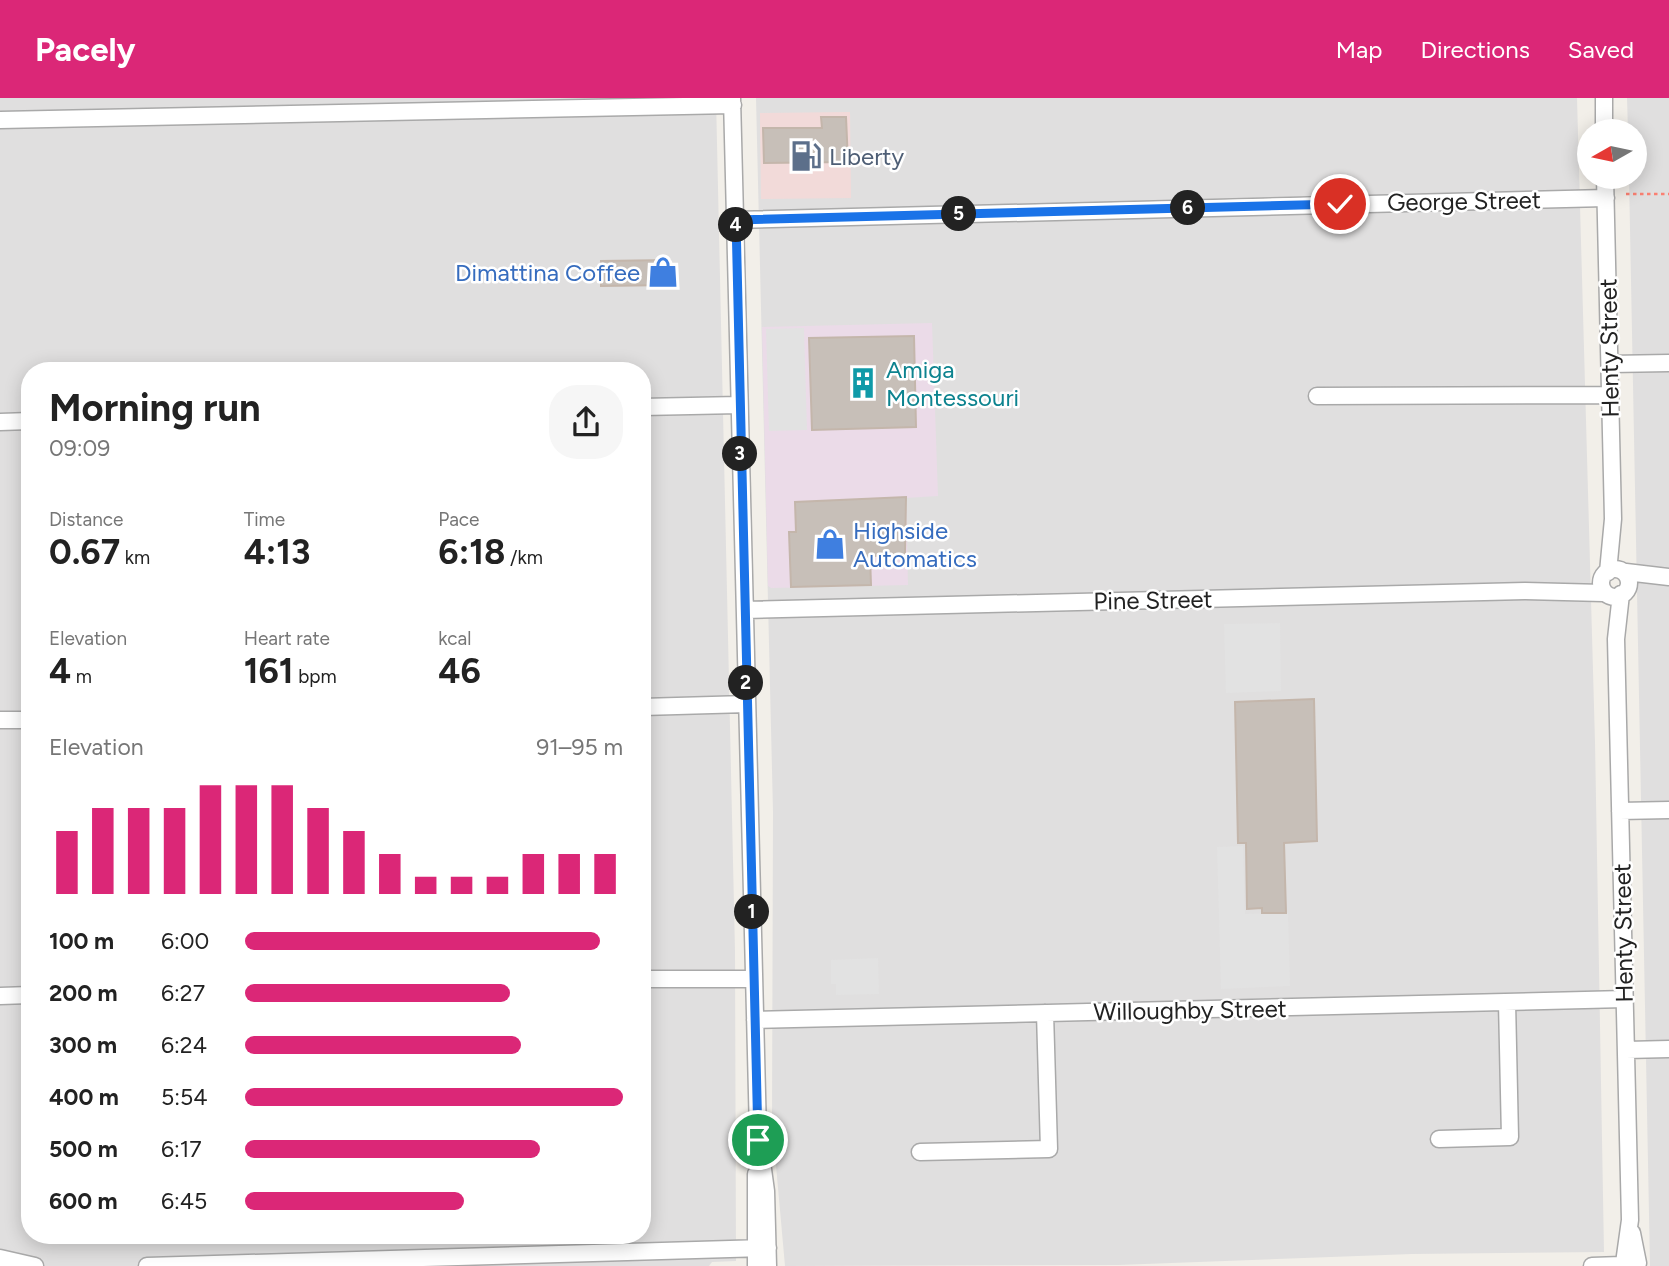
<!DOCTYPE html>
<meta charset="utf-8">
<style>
:root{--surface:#fff;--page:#f6f6f6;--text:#222;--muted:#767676;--accent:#db2777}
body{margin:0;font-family:Figtree,sans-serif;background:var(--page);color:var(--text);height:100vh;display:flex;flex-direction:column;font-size:26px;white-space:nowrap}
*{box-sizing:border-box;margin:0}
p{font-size:23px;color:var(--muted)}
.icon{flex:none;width:38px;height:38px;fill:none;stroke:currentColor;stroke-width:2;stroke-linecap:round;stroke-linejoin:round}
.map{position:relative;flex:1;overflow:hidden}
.drawer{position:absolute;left:21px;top:264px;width:630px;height:882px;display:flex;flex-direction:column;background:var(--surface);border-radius:28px;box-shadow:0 4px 18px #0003}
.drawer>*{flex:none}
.needle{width:46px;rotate:261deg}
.tools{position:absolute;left:1577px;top:21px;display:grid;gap:14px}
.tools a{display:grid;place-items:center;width:70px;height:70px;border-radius:50%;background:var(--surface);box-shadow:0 4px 18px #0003;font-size:35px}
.pin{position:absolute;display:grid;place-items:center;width:60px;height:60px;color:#fff;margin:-30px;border:4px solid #fff;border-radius:50%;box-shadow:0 2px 7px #0007}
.km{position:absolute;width:35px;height:35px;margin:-18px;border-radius:50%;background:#222;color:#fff;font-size:19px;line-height:35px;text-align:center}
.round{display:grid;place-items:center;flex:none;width:74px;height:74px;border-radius:28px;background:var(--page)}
.head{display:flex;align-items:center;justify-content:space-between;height:119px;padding:0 28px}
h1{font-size:38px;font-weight:700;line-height:52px}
.stats{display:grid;grid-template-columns:repeat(3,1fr);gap:10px;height:119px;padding:7px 28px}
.stats div{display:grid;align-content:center}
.stats b{font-size:35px;font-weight:700}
.stats small{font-size:19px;font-weight:400}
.stats p{font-size:19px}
.chart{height:196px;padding:14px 28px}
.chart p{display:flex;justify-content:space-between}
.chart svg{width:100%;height:126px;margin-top:7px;stroke:var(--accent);stroke-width:6}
ul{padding:0 28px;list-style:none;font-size:23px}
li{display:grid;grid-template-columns:112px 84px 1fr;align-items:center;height:52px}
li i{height:18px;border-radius:9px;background:var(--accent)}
header{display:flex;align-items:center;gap:42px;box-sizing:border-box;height:98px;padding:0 35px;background:var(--accent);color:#fff}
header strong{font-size:33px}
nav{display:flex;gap:38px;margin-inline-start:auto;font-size:24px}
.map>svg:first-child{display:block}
</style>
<header>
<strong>Pacely</strong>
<nav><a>Map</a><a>Directions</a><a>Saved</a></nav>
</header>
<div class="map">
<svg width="1669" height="1168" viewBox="0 0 1669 1168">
<rect width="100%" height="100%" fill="#f2efe9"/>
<path fill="#e0dfdf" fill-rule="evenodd" d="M 0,0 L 716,0 L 735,853 L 736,1163 L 712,1164 L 709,1168 L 0,1168 ZM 30,273 L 642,273 L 642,1138 L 30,1138 Z
M 756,0 L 1577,0 L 1595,644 L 1604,1154 L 1412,1156 L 1118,1167 L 785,1168 L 772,1023 L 773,714 Z
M 1627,0 L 1669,0 L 1669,1168 L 1650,1168 L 1629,79 L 1634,79 L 1634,33 L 1628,33 Z"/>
<path fill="#f2dad9" d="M 850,14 L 851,100 L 761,101 L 760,15 Z"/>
<path fill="#ebdbe8" d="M 932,225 L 938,398 L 906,400 L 908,487 L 771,490 L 768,488 L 762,229 Z"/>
<path fill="#e2e2e2" d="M 804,230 L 807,332 L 769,333 L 766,231 Z
M 1280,525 L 1281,593 L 1226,595 L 1224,526 Z
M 1243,748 L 1245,816 L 1288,815 L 1290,888 L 1221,891 L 1217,749 Z
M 878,860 L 879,896 L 836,897 L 836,886 L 831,886 L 831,862 Z"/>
<path fill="#c7bfb8" stroke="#c4b6ab" stroke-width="2" d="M 821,19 L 846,19 L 848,64 L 764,65 L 763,30 L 822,30 Z
M 670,162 L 670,187 L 601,188 L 601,163 Z
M 914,238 L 916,329 L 812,332 L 809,240 Z
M 906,399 L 905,457 L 870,458 L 871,487 L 791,489 L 789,434 L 796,434 L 795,404 Z
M 1314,601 L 1317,743 L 1284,745 L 1286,815 L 1262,815 L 1262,810 L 1247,811 L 1246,745 L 1238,745 L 1235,604 Z"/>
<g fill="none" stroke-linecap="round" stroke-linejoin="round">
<defs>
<path id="minor" d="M 732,0 L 758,1035 L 766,1093 L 768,1168
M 1604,0 L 1604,33
M 0,22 L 733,7
M 1605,79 L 1613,421 L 1608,474
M 736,122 L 1606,100
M 1611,266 L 1669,265
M 1317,298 L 1610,297
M 642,309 L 739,307
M 0,324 L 30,323
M1601 485a14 14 0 1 1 28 0a14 14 0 1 1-28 0Z
M 1626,474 L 1669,479
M 1621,496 L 1616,541 L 1630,1122 L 1624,1165
M 745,512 L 1525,493 L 1603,495
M 642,609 L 747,606
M 0,622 L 30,622
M 1620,713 L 1669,712
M 642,881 L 753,881
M 0,898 L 30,897
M 755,922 L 1625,901
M 1626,952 L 1669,951
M 1439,1041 L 1510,1039 L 1507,904
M 920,1054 L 1049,1051 L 1045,915
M 1632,1135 L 1638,1165
M 0,1160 L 35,1168
M 147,1168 L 768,1150
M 756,1168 L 756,1076
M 1592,1168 L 1621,1167"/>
</defs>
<use href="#minor" stroke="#a9a9a9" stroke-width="19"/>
<path stroke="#fa8072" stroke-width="2.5" stroke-dasharray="3.5 3.5" stroke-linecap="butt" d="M 1626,96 L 1669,96"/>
<use href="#minor" stroke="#fff" stroke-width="16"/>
</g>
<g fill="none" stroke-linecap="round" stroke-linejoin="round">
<defs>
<path id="route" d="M 758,1042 L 736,122 L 1340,106"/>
</defs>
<use href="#route" stroke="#fff" stroke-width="14"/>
<use href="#route" stroke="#1a73e8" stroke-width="9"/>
</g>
<defs>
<symbol id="fuel-bare" viewBox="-9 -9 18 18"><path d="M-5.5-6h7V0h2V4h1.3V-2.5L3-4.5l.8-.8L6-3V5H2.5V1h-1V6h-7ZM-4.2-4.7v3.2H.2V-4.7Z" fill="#5c6f8a" stroke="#fff" stroke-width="2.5" paint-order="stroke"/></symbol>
<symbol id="shop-bare" viewBox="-9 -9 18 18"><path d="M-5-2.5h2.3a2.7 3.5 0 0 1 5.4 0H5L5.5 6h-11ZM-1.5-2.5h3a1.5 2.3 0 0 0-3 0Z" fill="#3f7fe0" stroke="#fff" stroke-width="2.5" paint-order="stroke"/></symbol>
<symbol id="building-bare" viewBox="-9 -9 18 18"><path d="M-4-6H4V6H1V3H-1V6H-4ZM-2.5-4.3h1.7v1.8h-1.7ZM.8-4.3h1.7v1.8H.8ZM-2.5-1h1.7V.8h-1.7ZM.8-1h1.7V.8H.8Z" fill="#0f9aa8" stroke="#fff" stroke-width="2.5" paint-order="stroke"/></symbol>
</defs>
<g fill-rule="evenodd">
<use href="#fuel-bare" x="784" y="36" width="44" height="44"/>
<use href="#shop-bare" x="641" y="152" width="44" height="44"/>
<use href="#building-bare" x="841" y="263" width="44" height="44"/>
<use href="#shop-bare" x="808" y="424" width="44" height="44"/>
</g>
<g text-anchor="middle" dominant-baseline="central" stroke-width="5" stroke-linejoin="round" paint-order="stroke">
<g font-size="24" fill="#4e5e75" stroke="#fff" text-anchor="start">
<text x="829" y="58">Liberty</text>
</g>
<g font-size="24" fill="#222" stroke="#fff">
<text transform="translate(1464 103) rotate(-1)">George Street</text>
<text transform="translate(1609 250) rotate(-91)">Henty Street</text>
<text transform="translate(1153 502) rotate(-1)">Pine Street</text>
<text transform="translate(1623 835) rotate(-91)">Henty Street</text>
<text transform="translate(1190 912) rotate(-1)">Willoughby Street</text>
</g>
<g font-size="24" fill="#366cbe" stroke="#fff" text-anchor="end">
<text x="640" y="174">Dimattina Coffee</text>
<text x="853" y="432" text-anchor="start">Highside<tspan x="853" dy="28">Automatics</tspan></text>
</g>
<g font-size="24" fill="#0d838f" stroke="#fff" text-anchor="start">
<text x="886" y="271">Amiga<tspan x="886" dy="28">Montessouri</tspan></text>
</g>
</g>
</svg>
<div class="tools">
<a><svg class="needle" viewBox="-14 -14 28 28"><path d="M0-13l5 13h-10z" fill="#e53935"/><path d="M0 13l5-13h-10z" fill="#767676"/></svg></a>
</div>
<div class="pin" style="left:758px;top:1042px;background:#1e9e55"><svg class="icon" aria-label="arrive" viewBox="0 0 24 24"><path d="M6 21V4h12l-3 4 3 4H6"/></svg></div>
<div class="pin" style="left:1340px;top:106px;background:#d93025"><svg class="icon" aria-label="check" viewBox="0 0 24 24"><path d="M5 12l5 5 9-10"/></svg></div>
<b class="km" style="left:752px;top:814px">1</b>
<b class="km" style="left:746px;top:585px">2</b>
<b class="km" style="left:740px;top:356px">3</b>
<b class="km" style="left:736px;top:127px">4</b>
<b class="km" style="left:959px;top:116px">5</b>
<b class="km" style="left:1188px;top:110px">6</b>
<section class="drawer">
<div class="head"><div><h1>Morning run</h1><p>09:09</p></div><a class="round"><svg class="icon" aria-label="share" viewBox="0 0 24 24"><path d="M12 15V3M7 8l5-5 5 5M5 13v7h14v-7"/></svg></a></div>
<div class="stats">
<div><p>Distance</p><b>0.67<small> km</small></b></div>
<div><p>Time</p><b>4:13</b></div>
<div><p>Pace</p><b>6:18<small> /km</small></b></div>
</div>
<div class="stats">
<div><p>Elevation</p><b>4<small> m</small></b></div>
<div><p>Heart rate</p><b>161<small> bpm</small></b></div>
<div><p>kcal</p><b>46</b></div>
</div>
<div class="chart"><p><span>Elevation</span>91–95 m</p>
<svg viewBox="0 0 160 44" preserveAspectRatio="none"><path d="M5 44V22M15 44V14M25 44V14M35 44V14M45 44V6M55 44V6M65 44V6M75 44V14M85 44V22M95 44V30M105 44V38M115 44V38M125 44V38M135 44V30M145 44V30M155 44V30"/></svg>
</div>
<ul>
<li><b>100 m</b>6:00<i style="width:94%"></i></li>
<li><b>200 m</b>6:27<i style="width:70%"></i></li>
<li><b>300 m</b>6:24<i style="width:73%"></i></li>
<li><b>400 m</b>5:54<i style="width:100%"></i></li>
<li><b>500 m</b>6:17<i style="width:78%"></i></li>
<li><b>600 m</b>6:45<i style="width:58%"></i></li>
</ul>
</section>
</div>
